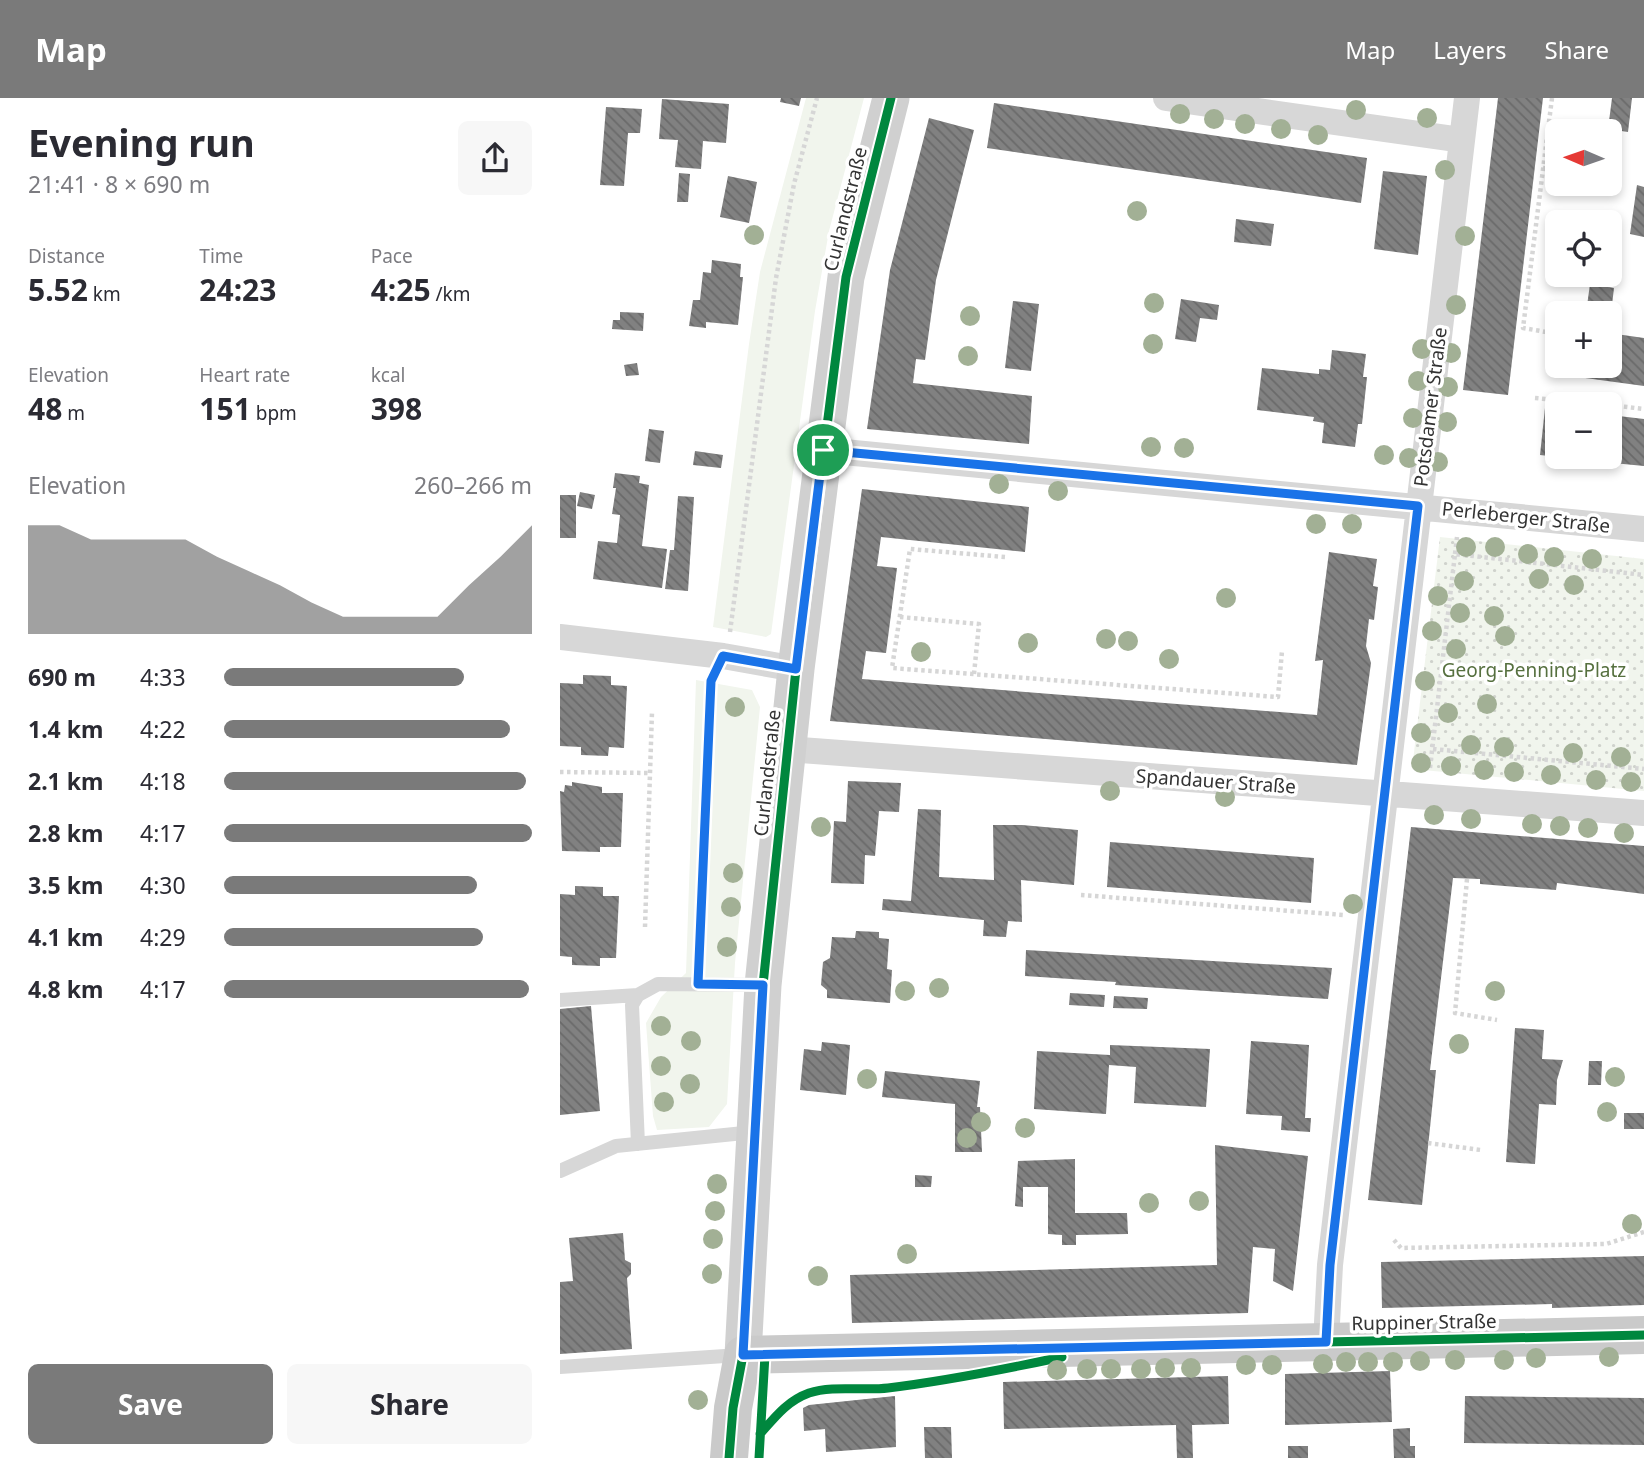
<!DOCTYPE html>
<meta charset="utf-8">
<style>
:root{--surface:#fff;--page:#f7f7f7;--text:#2b2b33;--muted:#7c7c81;--accent:#7a7a7a}
body{margin:0;font-family:"Noto Sans",sans-serif;background:var(--page);color:var(--text);height:100vh;display:flex;flex-direction:column;font-size:26px;white-space:nowrap}
*{box-sizing:border-box;margin:0}
p{font-size:23px;color:var(--muted)}
.icon{flex:none;width:38px;height:38px;fill:none;stroke:currentColor;stroke-width:2;stroke-linecap:round;stroke-linejoin:round}
.map{position:relative;flex:1;overflow:hidden}
.drawer{display:flex;flex-direction:column;background:var(--surface);width:560px}
.drawer>*{flex:none}
.needle{width:46px;rotate:272deg}
.buttons{position:absolute;left:985px;top:21px;display:grid;gap:14px}
.buttons a{display:grid;place-items:center;width:77px;height:77px;border-radius:10px;background:var(--surface);box-shadow:0 4px 10px #0003;font-size:35px}
.pin{position:absolute;display:grid;place-items:center;width:60px;height:60px;color:#fff;margin:-30px;border:4px solid #fff;border-radius:50%;box-shadow:0 2px 7px #0007}
.round{display:grid;place-items:center;flex:none;width:74px;height:74px;border-radius:10px;background:var(--page)}
.headline{display:flex;align-items:center;justify-content:space-between;height:119px;padding:0 28px}
h1{font-size:38px;font-weight:700;line-height:52px}
.metrics{display:grid;grid-template-columns:repeat(3,1fr);gap:10px;height:119px;padding:7px 28px}
.metrics div{display:grid;align-content:center}
.metrics b{font-size:30px;font-weight:700}
.metrics small{font-size:19px;font-weight:400}
.metrics p{font-size:19px}
.chart{height:196px;padding:14px 28px}
.chart p{display:flex;justify-content:space-between}
.chart svg{width:100%;height:126px;margin-top:7px;fill:var(--accent);opacity:.7}
.button{display:flex;gap:14px;margin-top:auto;padding:14px 28px}
.button a{flex:1;height:80px;border-radius:10px;background:var(--accent);color:#fff;font-size:28px;font-weight:700;line-height:80px;text-align:center}
.button a+a{background:var(--page);color:var(--text)}
ul{padding:0 28px;list-style:none;font-size:23px}
li{display:grid;grid-template-columns:112px 84px 1fr;align-items:center;height:52px}
li i{height:18px;border-radius:9px;background:var(--accent)}
header{display:flex;align-items:center;gap:42px;box-sizing:border-box;height:98px;padding:0 35px;background:var(--accent);color:#fff}
header strong{font-size:33px}
nav{display:flex;gap:38px;margin-inline-start:auto;font-size:24px}
main{display:flex;flex:1;min-height:0}
.map>svg:first-child{display:block}
</style>
<header>
<strong>Map</strong>
<nav><a>Map</a><a>Layers</a><a>Share</a></nav>
</header>
<main>
<section class="drawer">
<div class="headline"><div><h1>Evening run</h1><p>21:41 · 8 × 690 m</p></div><a class="round"><svg class="icon" aria-label="share" viewBox="0 0 24 24"><path d="M12 15V3M7 8l5-5 5 5M5 13v7h14v-7"/></svg></a></div>
<div class="metrics">
<div><p>Distance</p><b>5.52<small> km</small></b></div>
<div><p>Time</p><b>24:23</b></div>
<div><p>Pace</p><b>4:25<small> /km</small></b></div>
</div>
<div class="metrics">
<div><p>Elevation</p><b>48<small> m</small></b></div>
<div><p>Heart rate</p><b>151<small> bpm</small></b></div>
<div><p>kcal</p><b>398</b></div>
</div>
<div class="chart"><p><span>Elevation</span>260–266 m</p>
<svg viewBox="0 0 160 44" preserveAspectRatio="none"><path d="M0 44V6L10 6L20 11L30 11L40 11L50 11L60 17L70 22L80 27L90 33L100 38L110 38L120 38L130 38L140 27L150 17L160 6V44z"/></svg>
</div>
<ul>
<li><b>690 m</b>4:33<i style="width:78%"></i></li>
<li><b>1.4 km</b>4:22<i style="width:93%"></i></li>
<li><b>2.1 km</b>4:18<i style="width:98%"></i></li>
<li><b>2.8 km</b>4:17<i style="width:100%"></i></li>
<li><b>3.5 km</b>4:30<i style="width:82%"></i></li>
<li><b>4.1 km</b>4:29<i style="width:84%"></i></li>
<li><b>4.8 km</b>4:17<i style="width:99%"></i></li>
</ul>
<div class="button"><a>Save</a><a>Share</a></div>
</section>
<div class="map">
<svg width="1084" height="1360" viewBox="0 0 1084 1360">
<defs>
<pattern id="park-dots" width="8" height="8" patternUnits="userSpaceOnUse" patternTransform="scale(1.75)"><rect width="8" height="8" fill="#f1f5ed"/><path d="M2 2h.1M6 6h.1" fill="none" stroke="#cfd2cc" stroke-width="1.8" stroke-linecap="round"/></pattern>
<pattern id="building-back-hatch" width="6" height="6" patternUnits="userSpaceOnUse" patternTransform="scale(1.75)"><rect width="6" height="6" fill="#818181"/><path d="M-1 5l2 2M0 0l6 6M5-1l2 2" fill="none" stroke="#6a6a6a"/></pattern>
</defs>
<rect width="100%" height="100%" fill="#fff"/>
<path fill="#f1f5ed" d="M 246,0 L 304,0 L 269,133 L 255,213 L 211,536 L 206,539 L 153,529 L 189,246 L 200,174 Z
M 136,582 L 192,592 L 200,609 L 175,865 L 167,1006 L 149,1029 L 97,1032 L 93,1018 L 86,925 L 101,899 L 126,875 Z"/>
<path fill="url(#park-dots)" d="M 880,439 L 1084,461 L 1084,693 L 852,671 Z"/>
<path fill="url(#building-back-hatch)" d="M 221,0 L 241,0 L 239,8 L 220,4 Z
M 938,0 L 983,0 L 948,297 L 903,292 Z
M 1052,0 L 1072,0 L 1068,34 L 1048,31 Z
M 102,1 L 169,6 L 166,45 L 143,43 L 141,71 L 115,69 L 118,42 L 99,41 Z
M 434,5 L 807,60 L 801,105 L 427,50 Z
M 46,9 L 82,11 L 80,35 L 68,35 L 64,88 L 40,87 Z
M 369,20 L 414,32 L 376,182 L 365,262 L 356,261 L 353,285 L 472,298 L 469,346 L 307,331 L 330,172 Z
M 823,73 L 867,78 L 858,157 L 814,151 Z
M 119,75 L 130,76 L 128,104 L 117,104 Z
M 168,78 L 197,84 L 189,125 L 160,119 Z
M 1077,87 L 1084,89 L 1084,139 L 1070,136 Z
M 676,121 L 714,126 L 711,148 L 674,144 Z
M 152,162 L 181,166 L 180,179 L 183,179 L 178,227 L 146,224 L 146,230 L 129,228 L 133,202 L 140,202 L 143,174 L 151,175 Z
M 1030,186 L 1054,190 L 1051,215 L 1026,215 Z
M 621,201 L 659,207 L 657,222 L 640,220 L 636,244 L 615,241 Z
M 453,203 L 479,206 L 471,273 L 445,270 Z
M 60,214 L 84,215 L 83,233 L 52,231 L 53,222 L 60,222 Z
M 1056,236 L 1084,240 L 1084,288 L 1018,279 L 1019,268 L 1050,268 Z
M 772,252 L 806,256 L 803,279 L 807,279 L 802,326 L 798,326 L 795,349 L 762,345 L 764,325 L 753,323 L 754,319 L 697,312 L 702,270 L 759,276 L 759,271 L 770,272 Z
M 77,265 L 79,277 L 66,278 L 64,267 Z
M 985,310 L 998,312 L 998,359 L 980,357 Z
M 1050,317 L 1084,321 L 1084,368 L 1012,361 L 1012,359 L 1050,359 Z
M 89,331 L 104,333 L 100,365 L 85,363 Z
M 135,353 L 163,357 L 161,370 L 133,367 Z
M 55,375 L 80,378 L 79,385 L 89,387 L 82,448 L 107,451 L 102,490 L 33,481 L 38,443 L 57,445 L 60,417 L 52,416 L 56,390 L 53,390 Z
M 302,391 L 469,409 L 465,454 L 321,439 L 317,468 L 337,470 L 326,555 L 306,553 L 302,581 L 757,617 L 763,562 L 755,563 L 769,454 L 817,461 L 813,488 L 818,489 L 814,522 L 809,521 L 806,548 L 811,565 L 797,667 L 270,623 Z
M 20,394 L 35,397 L 32,411 L 17,408 Z
M 0,397 L 16,397 L 16,440 L 0,440 Z
M 118,398 L 134,399 L 128,493 L 105,491 L 110,452 L 114,452 Z
M 23,577 L 51,578 L 51,587 L 67,588 L 64,650 L 49,649 L 48,658 L 21,657 L 21,649 L 0,648 L 0,585 L 23,586 Z
M 288,683 L 341,685 L 339,714 L 319,713 L 315,758 L 305,757 L 304,786 L 271,785 L 274,723 L 286,724 Z
M 12,684 L 42,689 L 42,695 L 63,695 L 61,749 L 40,749 L 40,754 L 2,753 L 0,693 L 4,694 L 5,687 L 12,688 Z
M 358,711 L 381,712 L 379,779 L 434,782 L 433,727 L 462,727 L 518,732 L 514,787 L 461,782 L 462,824 L 448,823 L 446,839 L 423,838 L 424,822 L 322,812 L 323,801 L 351,803 Z
M 851,729 L 1084,748 L 1084,796 L 997,785 L 996,792 L 920,786 L 920,781 L 893,780 L 870,972 L 876,972 L 862,1107 L 808,1102 Z
M 550,744 L 754,760 L 751,805 L 547,789 Z
M 15,788 L 43,789 L 43,798 L 59,798 L 56,860 L 40,860 L 40,868 L 12,867 L 12,859 L 0,858 L 0,796 L 15,797 Z
M 296,833 L 319,834 L 319,840 L 329,841 L 327,871 L 332,872 L 330,905 L 267,900 L 267,892 L 261,887 L 263,864 L 270,860 L 272,839 L 295,840 Z
M 466,852 L 772,870 L 768,901 L 555,887 L 556,884 L 465,878 Z
M 510,895 L 545,897 L 544,909 L 509,907 Z
M 554,898 L 588,900 L 587,911 L 553,910 Z
M 31,908 L 40,1013 L 0,1017 L 0,911 Z
M 955,930 L 984,932 L 982,961 L 1003,962 L 997,982 L 996,1007 L 979,1006 L 975,1066 L 946,1064 Z
M 691,943 L 749,947 L 745,1020 L 751,1020 L 750,1034 L 721,1032 L 722,1018 L 686,1016 Z
M 262,944 L 290,947 L 286,997 L 240,992 L 244,951 L 261,953 Z
M 550,947 L 650,951 L 646,1009 L 574,1005 L 576,969 L 549,967 L 546,1016 L 474,1011 L 477,953 L 550,957 Z
M 1029,963 L 1042,963 L 1041,987 L 1028,987 Z
M 325,973 L 420,983 L 417,1009 L 420,1009 L 422,1054 L 395,1054 L 395,1006 L 322,999 Z
M 1064,1015 L 1084,1015 L 1084,1031 L 1064,1031 Z
M 655,1047 L 748,1058 L 733,1193 L 713,1183 L 715,1151 L 693,1149 L 688,1215 L 292,1225 L 290,1177 L 657,1167 Z
M 515,1061 L 515,1115 L 567,1115 L 568,1136 L 516,1137 L 516,1147 L 502,1147 L 502,1137 L 488,1136 L 488,1089 L 463,1089 L 463,1109 L 455,1108 L 458,1063 Z
M 355,1077 L 372,1078 L 371,1089 L 355,1089 Z
M 63,1135 L 65,1162 L 71,1165 L 71,1176 L 67,1180 L 72,1251 L 0,1256 L 0,1184 L 13,1183 L 9,1140 Z
M 1084,1158 L 1084,1207 L 992,1210 L 992,1206 L 822,1210 L 821,1164 Z
M 830,1273 L 832,1324 L 725,1327 L 725,1276 Z
M 668,1278 L 669,1326 L 632,1327 L 633,1360 L 617,1360 L 616,1327 L 444,1331 L 443,1284 Z
M 335,1298 L 336,1349 L 266,1354 L 265,1331 L 244,1333 L 243,1310 L 249,1307 Z
M 905,1298 L 1084,1300 L 1084,1347 L 904,1345 Z
M 364,1329 L 391,1329 L 392,1360 L 365,1360 Z
M 850,1330 L 850,1348 L 855,1348 L 855,1360 L 834,1360 L 833,1331 Z
M 728,1348 L 748,1348 L 748,1360 L 728,1360 Z"/>
<g fill="none" stroke-linecap="round" stroke-linejoin="round">
<path stroke="#d6d6d6" stroke-width="4.5" stroke-dasharray="3.5 3.5" stroke-linecap="butt" d="M 992,0 L 963,230 L 998,236
M 983,70 L 998,72
M 975,300 L 1039,306
M 1050,307 L 1084,311
M 895,456 L 897,439
M 445,459 L 350,451 L 332,570 L 718,599 L 722,553
M 340,519 L 419,526 L 414,576
M 170,534 L 216,180 L 234,86 L 257,0
M 873,651 L 1084,671
M 870,670 L 895,456 L 1084,477
M 0,674 L 90,675
M 907,781 L 895,915 L 937,922
M 521,797 L 784,817
M 85,829 L 92,614
M 139,866 L 151,584
M 868,1045 L 921,1052
M 834,1142 L 841,1150 L 1046,1146 L 1084,1134"/>
<path stroke="#d7d7d7" stroke-width="14" d="M 0,902 L 78,897 L 98,886 L 202,887
M 78,1046 L 72,907 L 78,897
M 0,1073 L 56,1048 L 194,1034
M 0,1269 L 180,1257"/>
<path stroke="#d7d7d7" stroke-width="26" d="M 606,0 L 902,42
M 263,352 L 1084,431
M 0,539 L 163,558 L 236,571
M 227,651 C 513,674 799,691 1084,715
M 766,1244 L 770,1167 L 907,0"/>
<path stroke="#d0d0d0" stroke-width="37" d="M 183,1257 L 203,887 L 236,571 L 286,179 L 331,0"/>
<path stroke="#cacaca" stroke-width="38" d="M 169,1360 L 173,1310 L 183,1257 L 1084,1237"/>
<defs>
<path id="cycleway" d="M 183,1257 L 1084,1237
M 200,1336 C 215,1319 227,1303 249,1295 C 273,1287 303,1293 328,1290 C 385,1283 446,1271 502,1259
M 169,1360 L 173,1310 L 183,1257 L 203,887 L 236,571 L 286,179 L 331,0
M 199,1360 L 205,1257"/>
</defs>
<use href="#cycleway" stroke="#fff" stroke-width="13"/>
<use href="#cycleway" stroke="#00873e" stroke-width="9"/>
</g>
<g fill="#a2b095">
<circle cx="796" cy="12" r="10"/>
<circle cx="620" cy="16" r="10"/>
<circle cx="867" cy="20" r="10"/>
<circle cx="654" cy="21" r="10"/>
<circle cx="685" cy="26" r="10"/>
<circle cx="721" cy="31" r="10"/>
<circle cx="758" cy="37" r="10"/>
<circle cx="885" cy="72" r="10"/>
<circle cx="577" cy="113" r="10"/>
<circle cx="194" cy="137" r="10"/>
<circle cx="905" cy="138" r="10"/>
<circle cx="594" cy="205" r="10"/>
<circle cx="896" cy="207" r="10"/>
<circle cx="410" cy="218" r="10"/>
<circle cx="593" cy="246" r="10"/>
<circle cx="862" cy="251" r="10"/>
<circle cx="891" cy="255" r="10"/>
<circle cx="408" cy="258" r="10"/>
<circle cx="858" cy="283" r="10"/>
<circle cx="888" cy="289" r="10"/>
<circle cx="853" cy="320" r="10"/>
<circle cx="887" cy="324" r="10"/>
<circle cx="591" cy="349" r="10"/>
<circle cx="624" cy="350" r="10"/>
<circle cx="824" cy="357" r="10"/>
<circle cx="849" cy="360" r="10"/>
<circle cx="878" cy="364" r="10"/>
<circle cx="439" cy="386" r="10"/>
<circle cx="498" cy="393" r="10"/>
<circle cx="756" cy="426" r="10"/>
<circle cx="792" cy="426" r="10"/>
<circle cx="906" cy="449" r="10"/>
<circle cx="935" cy="449" r="10"/>
<circle cx="968" cy="456" r="10"/>
<circle cx="994" cy="459" r="10"/>
<circle cx="1032" cy="461" r="10"/>
<circle cx="979" cy="481" r="10"/>
<circle cx="904" cy="483" r="10"/>
<circle cx="1014" cy="487" r="10"/>
<circle cx="878" cy="498" r="10"/>
<circle cx="666" cy="500" r="10"/>
<circle cx="900" cy="515" r="10"/>
<circle cx="934" cy="518" r="10"/>
<circle cx="872" cy="533" r="10"/>
<circle cx="945" cy="538" r="10"/>
<circle cx="546" cy="541" r="10"/>
<circle cx="568" cy="543" r="10"/>
<circle cx="468" cy="545" r="10"/>
<circle cx="896" cy="551" r="10"/>
<circle cx="361" cy="554" r="10"/>
<circle cx="609" cy="561" r="10"/>
<circle cx="865" cy="583" r="10"/>
<circle cx="927" cy="606" r="10"/>
<circle cx="175" cy="609" r="10"/>
<circle cx="888" cy="615" r="10"/>
<circle cx="861" cy="635" r="10"/>
<circle cx="911" cy="647" r="10"/>
<circle cx="944" cy="649" r="10"/>
<circle cx="1013" cy="655" r="10"/>
<circle cx="1061" cy="659" r="10"/>
<circle cx="861" cy="665" r="10"/>
<circle cx="891" cy="668" r="10"/>
<circle cx="924" cy="672" r="10"/>
<circle cx="954" cy="674" r="10"/>
<circle cx="991" cy="677" r="10"/>
<circle cx="1036" cy="682" r="10"/>
<circle cx="1071" cy="684" r="10"/>
<circle cx="550" cy="693" r="10"/>
<circle cx="665" cy="699" r="10"/>
<circle cx="874" cy="717" r="10"/>
<circle cx="911" cy="721" r="10"/>
<circle cx="972" cy="726" r="10"/>
<circle cx="1000" cy="728" r="10"/>
<circle cx="261" cy="729" r="10"/>
<circle cx="1028" cy="730" r="10"/>
<circle cx="1064" cy="735" r="10"/>
<circle cx="173" cy="775" r="10"/>
<circle cx="793" cy="806" r="10"/>
<circle cx="171" cy="809" r="10"/>
<circle cx="167" cy="849" r="10"/>
<circle cx="379" cy="890" r="10"/>
<circle cx="345" cy="893" r="10"/>
<circle cx="935" cy="893" r="10"/>
<circle cx="101" cy="928" r="10"/>
<circle cx="131" cy="943" r="10"/>
<circle cx="899" cy="946" r="10"/>
<circle cx="101" cy="968" r="10"/>
<circle cx="1055" cy="979" r="10"/>
<circle cx="307" cy="981" r="10"/>
<circle cx="130" cy="986" r="10"/>
<circle cx="104" cy="1004" r="10"/>
<circle cx="1047" cy="1014" r="10"/>
<circle cx="421" cy="1024" r="10"/>
<circle cx="465" cy="1030" r="10"/>
<circle cx="407" cy="1040" r="10"/>
<circle cx="157" cy="1086" r="10"/>
<circle cx="639" cy="1103" r="10"/>
<circle cx="589" cy="1105" r="10"/>
<circle cx="155" cy="1113" r="10"/>
<circle cx="1072" cy="1126" r="10"/>
<circle cx="153" cy="1141" r="10"/>
<circle cx="347" cy="1156" r="10"/>
<circle cx="152" cy="1176" r="10"/>
<circle cx="258" cy="1178" r="10"/>
<circle cx="1049" cy="1259" r="10"/>
<circle cx="976" cy="1260" r="10"/>
<circle cx="895" cy="1262" r="10"/>
<circle cx="944" cy="1262" r="10"/>
<circle cx="860" cy="1263" r="10"/>
<circle cx="786" cy="1264" r="10"/>
<circle cx="808" cy="1264" r="10"/>
<circle cx="833" cy="1264" r="10"/>
<circle cx="763" cy="1266" r="10"/>
<circle cx="686" cy="1267" r="10"/>
<circle cx="712" cy="1267" r="10"/>
<circle cx="605" cy="1270" r="10"/>
<circle cx="631" cy="1270" r="10"/>
<circle cx="527" cy="1271" r="10"/>
<circle cx="551" cy="1271" r="10"/>
<circle cx="581" cy="1271" r="10"/>
<circle cx="497" cy="1272" r="10"/>
<circle cx="138" cy="1302" r="10"/>
</g>
<g fill="none" stroke-linecap="round" stroke-linejoin="round">
<defs>
<path id="route" d="M 263,352 L 858,408 L 770,1167 L 766,1244 L 183,1257 L 203,887 L 138,886 L 151,583 L 163,558 L 236,571 Z"/>
</defs>
<use href="#route" stroke="#fff" stroke-width="14"/>
<use href="#route" stroke="#1a73e8" stroke-width="9"/>
</g>
<g text-anchor="middle" dominant-baseline="central" stroke-width="7" stroke-linejoin="round" paint-order="stroke">
<g font-size="19" fill="#333" stroke="#fff">
<text transform="translate(285 111) rotate(-76)">Curlandstraße</text>
<text transform="translate(870 309) rotate(-83)">Potsdamer Straße</text>
<text transform="translate(966 419) rotate(6)">Perleberger Straße</text>
<text transform="translate(207 675) rotate(-84)">Curlandstraße</text>
<text transform="translate(656 683) rotate(4)">Spandauer Straße</text>
<text transform="translate(864 1224) rotate(-1)">Ruppiner Straße</text>
</g>
<g font-size="19" fill="#56703f" stroke="#fff">
<text x="974" y="572">Georg-Penning-Platz</text>
</g>
</g>
</svg>
<div class="buttons">
<a><svg class="needle" viewBox="-14 -14 28 28"><path d="M0-13l5 13h-10z" fill="#e53935"/><path d="M0 13l5-13h-10z" fill="#7c7c81"/></svg></a>
<a><svg class="icon" aria-label="locate" viewBox="0 0 24 24"><circle cx="12" cy="12" r="6"/><path d="M12 2v4M12 18v4M2 12h4M18 12h4"/></svg></a>
<a>+</a>
<a>−</a>
</div>
<div class="pin" style="left:263px;top:352px;background:#1e9e55"><svg class="icon" aria-label="arrive" viewBox="0 0 24 24"><path d="M6 21V4h12l-3 4 3 4H6"/></svg></div>
</div>
</main>
